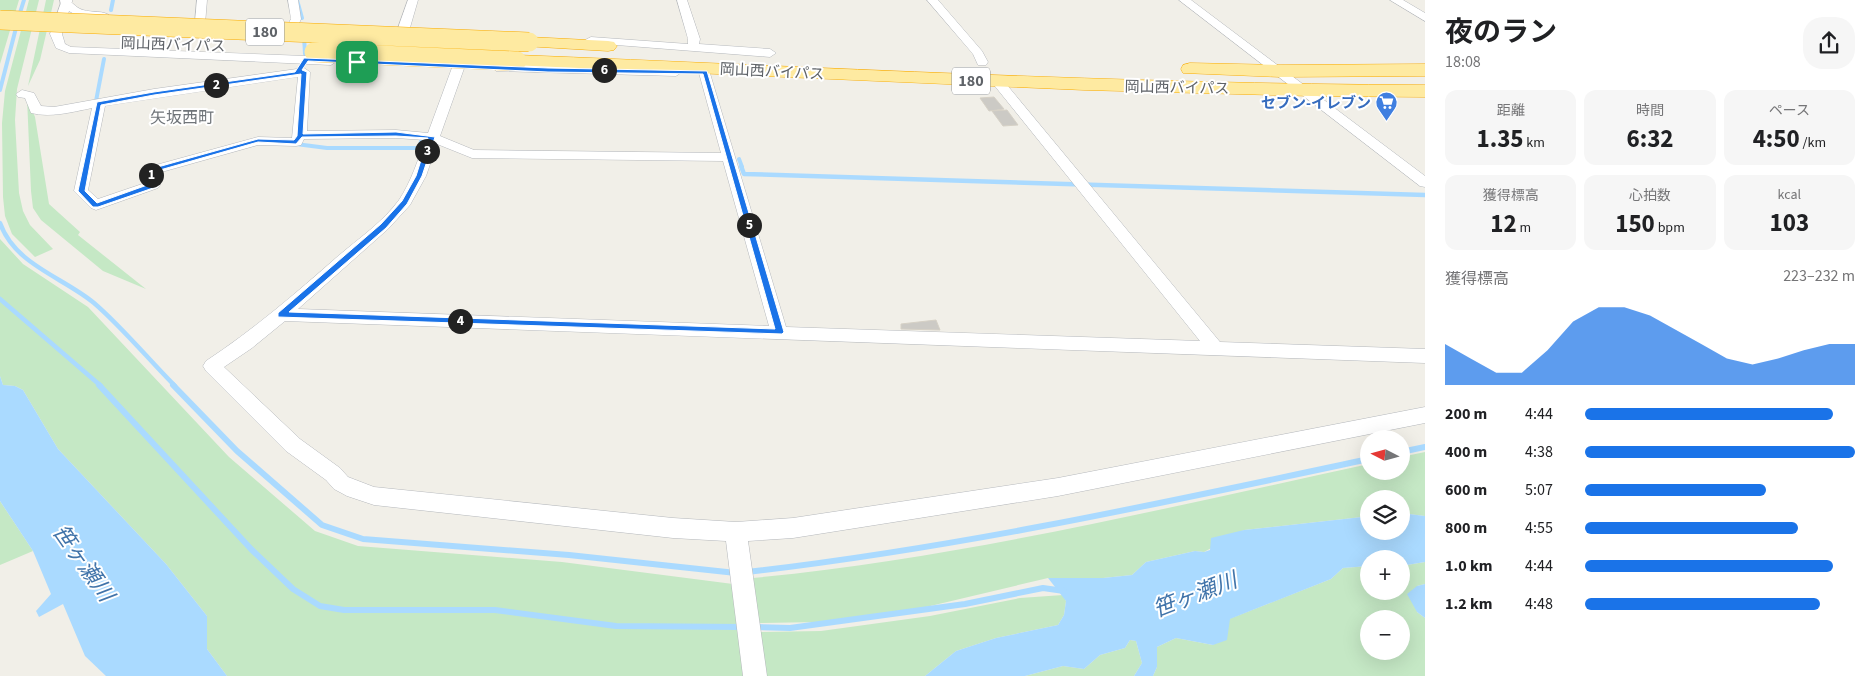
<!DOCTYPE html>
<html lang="ja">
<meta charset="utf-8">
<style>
:root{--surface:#fff;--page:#f6f6f6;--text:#202124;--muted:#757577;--accent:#1a73e8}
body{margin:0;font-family:"Source Sans 3","Noto Sans JP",sans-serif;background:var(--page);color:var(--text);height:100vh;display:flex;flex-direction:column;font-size:19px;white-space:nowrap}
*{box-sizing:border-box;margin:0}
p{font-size:16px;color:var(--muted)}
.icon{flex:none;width:28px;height:28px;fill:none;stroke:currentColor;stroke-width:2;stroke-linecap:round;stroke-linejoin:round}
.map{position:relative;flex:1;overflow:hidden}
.details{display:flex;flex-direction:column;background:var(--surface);width:450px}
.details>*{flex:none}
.needle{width:32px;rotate:276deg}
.tools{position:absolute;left:1360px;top:430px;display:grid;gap:10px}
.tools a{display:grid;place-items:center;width:50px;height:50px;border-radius:50%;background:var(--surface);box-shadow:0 5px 20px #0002;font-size:25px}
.pin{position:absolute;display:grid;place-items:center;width:42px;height:42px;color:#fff;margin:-21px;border-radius:10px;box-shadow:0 2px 8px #0006}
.km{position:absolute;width:25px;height:25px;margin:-12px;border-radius:50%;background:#222;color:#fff;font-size:14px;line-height:25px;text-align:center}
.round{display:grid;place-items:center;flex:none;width:52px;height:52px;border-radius:20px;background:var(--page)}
.overview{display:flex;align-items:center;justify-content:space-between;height:85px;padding:0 20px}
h1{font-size:28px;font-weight:700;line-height:38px}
.metrics{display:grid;grid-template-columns:repeat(3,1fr);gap:8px;height:85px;padding:5px 20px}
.metrics div{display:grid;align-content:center;border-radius:12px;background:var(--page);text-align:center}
.metrics b{font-size:25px;font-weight:700}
.metrics small{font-size:14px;font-weight:400}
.metrics p{font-size:14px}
.chart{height:140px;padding:10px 20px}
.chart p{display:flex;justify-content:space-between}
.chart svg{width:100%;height:90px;margin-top:5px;fill:var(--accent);opacity:.7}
ul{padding:0 20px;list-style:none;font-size:16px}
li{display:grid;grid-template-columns:80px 60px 1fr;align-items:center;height:38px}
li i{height:12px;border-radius:6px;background:var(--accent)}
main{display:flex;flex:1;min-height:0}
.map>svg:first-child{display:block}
</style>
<main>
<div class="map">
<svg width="1425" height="676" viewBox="0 0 1425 676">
<rect width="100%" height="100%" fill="#f1efe8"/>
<path fill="#c5e8c5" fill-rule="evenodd" d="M 0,0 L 19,0 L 0,64 Z
M 29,0 L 39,0 L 17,89 L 15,120 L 19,193 L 23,211 L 30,225 L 53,249 L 35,257 L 12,234 L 5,216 L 3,197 L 2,123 L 5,91 Z
M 46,0 L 54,0 L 40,60 L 28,86 Z
M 27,98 L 35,117 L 49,204 L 80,232 L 78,235 L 146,289 L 103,271 L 41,220 L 33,208 L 31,191 Z
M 0,239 L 23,264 L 88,307 L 229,457 L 315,531 L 358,546 L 562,562 L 733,584 L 744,676 L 227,676 L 207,649 L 207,616 L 166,564 L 58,449 L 23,390 L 15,386 L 3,385 L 0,376 Z
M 1425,452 L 1425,516 L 1401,513 L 1401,499 L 1369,499 L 1369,514 L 1362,517 L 1244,530 L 1204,552 L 1195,551 L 1146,562 L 1132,575 L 1103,578 L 1048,578 L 926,607 L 819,622 L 758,623 L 753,578 C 961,558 1165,508 1369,464 L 1369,471 L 1401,471 L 1401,457 Z
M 0,501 L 33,551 L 0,565 Z
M 1425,562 L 1425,584 L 1417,586 L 1417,612 L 1425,618 L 1425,676 L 1153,676 L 1157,667 L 1157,647 L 1176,638 L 1213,645 L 1229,619 L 1331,579 L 1343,568 L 1369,566 L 1369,591 L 1401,591 L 1401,566 ZM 1369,619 L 1401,619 L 1401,651 L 1369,651 Z
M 1063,595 L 1066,601 L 1064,615 L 1058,625 L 996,638 L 956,651 L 925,676 L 764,676 L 759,632 L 821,631 L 930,616 L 1020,598 Z
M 1130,640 L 1136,641 L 1142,663 L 1134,676 L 1025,676 L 1063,666 L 1084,669 L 1100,655 L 1125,648 Z"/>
<path fill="#aadaff" d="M 0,376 L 3,385 L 15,386 L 23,390 L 58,449 L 166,564 L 207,616 L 207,649 L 227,676 L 106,676 L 85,656 L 63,604 L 39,617 L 36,611 L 51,594 L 33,551 L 0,501 Z
M 1401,513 L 1425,516 L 1425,562 L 1401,566 L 1401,559 L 1369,559 L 1369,566 L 1343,568 L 1331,579 L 1230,619 L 1227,640 L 1213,645 L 1176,638 L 1157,647 L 1157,667 L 1153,676 L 1134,676 L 1142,663 L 1136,641 L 1130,640 L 1125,648 L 1100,655 L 1084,669 L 1063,666 L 1025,676 L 925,676 L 956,651 L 996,638 L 1058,625 L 1064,615 L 1066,601 L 1048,578 L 1103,578 L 1132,575 L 1146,562 L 1195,551 L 1204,552 L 1210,550 L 1211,538 L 1244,530 L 1362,517 L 1369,514 L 1369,531 L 1401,531 Z
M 1425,584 L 1425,618 L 1417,612 L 1407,594 L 1417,586 Z"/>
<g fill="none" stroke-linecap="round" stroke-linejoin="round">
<path stroke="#aadaff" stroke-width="4" d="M 297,0 L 302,18
M 111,10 L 113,0
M 19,16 L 24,0
M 304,36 L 305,54
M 0,90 L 17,24
M 96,101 L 104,59
M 296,144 L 327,148 L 419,148 L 422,138
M 739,159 L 742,167"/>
<path stroke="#aadaff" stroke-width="4.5" d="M 741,166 L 744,174 L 1425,195
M 0,223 C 15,265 63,277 94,303 C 122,327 149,360 175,386
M 0,299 L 101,386"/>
<path stroke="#aadaff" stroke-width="6" d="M 99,385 L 251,549 L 293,589 L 320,606 L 344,610 L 495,610 L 616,626 L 743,627
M 173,385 L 237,451 L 322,525 L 363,539 L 569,555 L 736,573
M 1401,452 L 1425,447
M 747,572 C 957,548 1162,503 1369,459
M 754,627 L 790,628 L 965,604 L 1043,588 L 1064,591"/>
</g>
<path fill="#cccac5" stroke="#d6d1c6" d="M 994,97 L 1004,109 L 989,111 L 980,98 Z
M 1007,110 L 1018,125 L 1003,126 L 992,111 Z
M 936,320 L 940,330 L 901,329 L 901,324 Z"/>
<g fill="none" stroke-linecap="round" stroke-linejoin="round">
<defs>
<path id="minor" d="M 62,0 C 74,0 73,7 83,10 C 92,13 104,10 110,16 C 101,24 78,17 69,11 L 62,34 L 65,44 L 71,47 L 331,57 L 337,61 L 331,65 L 69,53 L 56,48 L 50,34 Z
M 197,0 L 207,0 L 205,24 L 201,25 L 195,22 Z
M 288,0 L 298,0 L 301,19 L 297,28 L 289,28 L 287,26 L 291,19 Z
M 408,0 L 418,0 L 409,31 L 403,34 L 397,31 Z
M 677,0 L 687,0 L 700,39 L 699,44 L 770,49 L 776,53 L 770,57 L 591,43 L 585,40 L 591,37 L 688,44 L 688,39 Z
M 927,0 L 938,0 L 982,51 L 988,62 L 986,65 L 978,65 L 973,54 Z
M 1179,0 L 1191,0 L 1425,176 L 1425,187 L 1420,186 Z
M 1390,0 L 1403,0 L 1425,13 L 1425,21 Z
M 466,43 L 472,46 L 440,136 L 474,150 L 721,153 L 699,73 L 705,69 L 709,70 L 786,327 L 1200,341 L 994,85 L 992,82 L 994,79 L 1002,79 L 1220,342 L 1425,349 L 1425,363 L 285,321 L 252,348 L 224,367 L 300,439 L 340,468 L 348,477 L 374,487 L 673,518 L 736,522 L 793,518 L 1058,478 L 1425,407 L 1425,423 L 1058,496 L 793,538 L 748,541 L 767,676 L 743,676 L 726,541 L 673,538 L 374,505 L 347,496 L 334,489 L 326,480 L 286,451 L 206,371 L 203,366 L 206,361 C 253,330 295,294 337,257 C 358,239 383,222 399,200 C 411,182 418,160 425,140 L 396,138 L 304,139 L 301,145 L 296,146 L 258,145 L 158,173 L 160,185 L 158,188 L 96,210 L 91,208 L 74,191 L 92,108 C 72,112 51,118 31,113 L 25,98 L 18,97 L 16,94 L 22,90 L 34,93 L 41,106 L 54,107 L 154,89 L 304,68 L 310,72 L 307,131 L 396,130 L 428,133 L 460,46 ZM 298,77 L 292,138 L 258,137 L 145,168 L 143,171 L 145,183 L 98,199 L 88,190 L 105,106 ZM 437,144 L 472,158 L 723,161 L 769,326 L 298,309 L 388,229 L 410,205 L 426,176 Z
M 500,64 L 676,68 L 682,72 L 676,76 L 496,71 L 494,68 Z"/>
<path id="tertiary" d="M 60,0 L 72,0 L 72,2 L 66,6 L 61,5 Z"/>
<path id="trunk" d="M 529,37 L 608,41 L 614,42 L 617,46 L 614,50 L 608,51 L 523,46 L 520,42 L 523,38 Z
M 517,55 C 820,67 1122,84 1425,85 L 1425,97 L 1311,96 L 1084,90 L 510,65 L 508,61 L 510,57 Z
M 1190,63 L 1280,65 L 1425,64 L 1425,76 L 1280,77 L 1183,73 L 1181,69 L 1183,65 Z"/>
</defs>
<use href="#minor" stroke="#b5b8bc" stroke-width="1"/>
<use href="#tertiary" stroke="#b5b8bc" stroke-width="1"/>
<use href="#trunk" stroke="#f9ab00" stroke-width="1"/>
<use href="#minor" fill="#fff" fill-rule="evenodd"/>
<use href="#tertiary" fill="#fff" fill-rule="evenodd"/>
<use href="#trunk" fill="#feeaa1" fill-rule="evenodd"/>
<defs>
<path id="trunk-bridge" d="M 0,20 L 529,42
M 314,52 L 517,61"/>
</defs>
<use href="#trunk-bridge" stroke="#f9ab00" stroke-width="20" stroke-linecap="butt"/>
<use href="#trunk-bridge" stroke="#feeaa1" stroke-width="19"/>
</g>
<path fill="#1a73e8" stroke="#fff" fill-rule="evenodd" d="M 304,58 L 548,68 L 707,71 L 784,332 L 782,334 L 278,317 L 278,313 L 381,224 L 402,201 L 416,176 L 428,138 L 396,136 L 302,137 L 296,144 L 258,142 L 153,172 L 156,187 L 98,207 L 93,207 L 78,191 L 97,102 L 154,92 L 295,72 ZM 308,61 L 548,72 L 703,74 L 775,329 L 289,312 L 386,228 L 407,204 L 422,176 L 435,137 L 396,132 L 303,134 L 307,72 L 302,70 ZM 301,74 L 297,136 L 294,140 L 258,139 L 147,170 L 150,184 L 97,203 L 85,191 L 101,105 L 154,95 Z"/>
<defs>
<symbol id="supermarket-pin" viewBox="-11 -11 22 30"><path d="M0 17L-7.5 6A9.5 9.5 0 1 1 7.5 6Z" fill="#3f7fe0" stroke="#fff"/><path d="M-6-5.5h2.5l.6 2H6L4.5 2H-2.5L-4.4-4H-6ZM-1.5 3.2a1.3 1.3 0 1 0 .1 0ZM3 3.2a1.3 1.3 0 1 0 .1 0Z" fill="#fff"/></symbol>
</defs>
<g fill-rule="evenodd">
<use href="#supermarket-pin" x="1374" y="90" width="25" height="34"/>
</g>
<g text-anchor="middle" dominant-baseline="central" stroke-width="4" stroke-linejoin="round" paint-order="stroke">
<g font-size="15" fill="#5f6368" stroke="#fff">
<text transform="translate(173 45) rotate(2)">岡山西バイパス</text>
<text transform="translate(772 72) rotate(3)">岡山西バイパス</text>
<text transform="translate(1177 88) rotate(1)">岡山西バイパス</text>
</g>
<g font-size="15" font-weight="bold" fill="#366cbe" stroke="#fff" text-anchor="end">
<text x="1371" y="103">セブン-イレブン</text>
</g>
<g fill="#fff" stroke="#8f9295" stroke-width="1">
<rect x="246" y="18.5" width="38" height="27" rx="4"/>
<rect x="952" y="67.5" width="38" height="27" rx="4"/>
</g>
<g font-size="16" font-weight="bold" fill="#5f6368">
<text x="265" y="32">180</text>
<text x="971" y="81">180</text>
</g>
<g font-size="16" fill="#70757a" stroke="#fff">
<text x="182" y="118">矢坂西町</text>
</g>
<g font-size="22" font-style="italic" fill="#4174aa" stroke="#fff">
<text transform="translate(83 563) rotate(55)">笹ヶ瀬川</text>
<text transform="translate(1195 595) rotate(-21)">笹ヶ瀬川</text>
</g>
</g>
</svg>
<div class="tools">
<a><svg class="needle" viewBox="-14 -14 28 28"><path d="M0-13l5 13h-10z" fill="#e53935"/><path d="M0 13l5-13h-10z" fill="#757577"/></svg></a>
<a><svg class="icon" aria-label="layers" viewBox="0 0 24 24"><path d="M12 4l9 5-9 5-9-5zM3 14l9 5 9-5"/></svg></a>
<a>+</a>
<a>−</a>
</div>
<div class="pin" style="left:357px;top:62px;background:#1e9e55"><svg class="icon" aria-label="arrive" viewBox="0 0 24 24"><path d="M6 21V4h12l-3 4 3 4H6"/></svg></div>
<b class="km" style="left:151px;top:175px">1</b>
<b class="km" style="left:216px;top:85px">2</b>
<b class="km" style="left:427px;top:151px">3</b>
<b class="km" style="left:460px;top:321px">4</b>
<b class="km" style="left:749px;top:225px">5</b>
<b class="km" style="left:604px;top:70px">6</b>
</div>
<section class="details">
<div class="overview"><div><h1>夜のラン</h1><p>18:08</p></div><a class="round"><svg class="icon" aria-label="share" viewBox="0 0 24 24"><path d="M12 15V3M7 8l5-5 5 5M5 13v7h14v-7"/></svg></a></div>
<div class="metrics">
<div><p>距離</p><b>1.35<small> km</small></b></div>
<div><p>時間</p><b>6:32</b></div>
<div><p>ペース</p><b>4:50<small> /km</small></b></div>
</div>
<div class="metrics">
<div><p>獲得標高</p><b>12<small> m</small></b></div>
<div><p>心拍数</p><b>150<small> bpm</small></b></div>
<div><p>kcal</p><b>103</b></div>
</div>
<div class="chart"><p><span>獲得標高</span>223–232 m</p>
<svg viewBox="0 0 160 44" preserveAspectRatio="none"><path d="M0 44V24L10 31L20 38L30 38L40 27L50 13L60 6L70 6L80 10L90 17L100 24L110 31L120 34L130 31L140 27L150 24L160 24V44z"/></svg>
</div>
<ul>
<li><b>200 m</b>4:44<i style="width:92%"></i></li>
<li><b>400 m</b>4:38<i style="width:100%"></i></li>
<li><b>600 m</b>5:07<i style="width:67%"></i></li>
<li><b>800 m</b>4:55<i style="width:79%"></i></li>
<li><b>1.0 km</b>4:44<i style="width:92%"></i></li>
<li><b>1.2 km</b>4:48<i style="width:87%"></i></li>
</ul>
</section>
</main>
